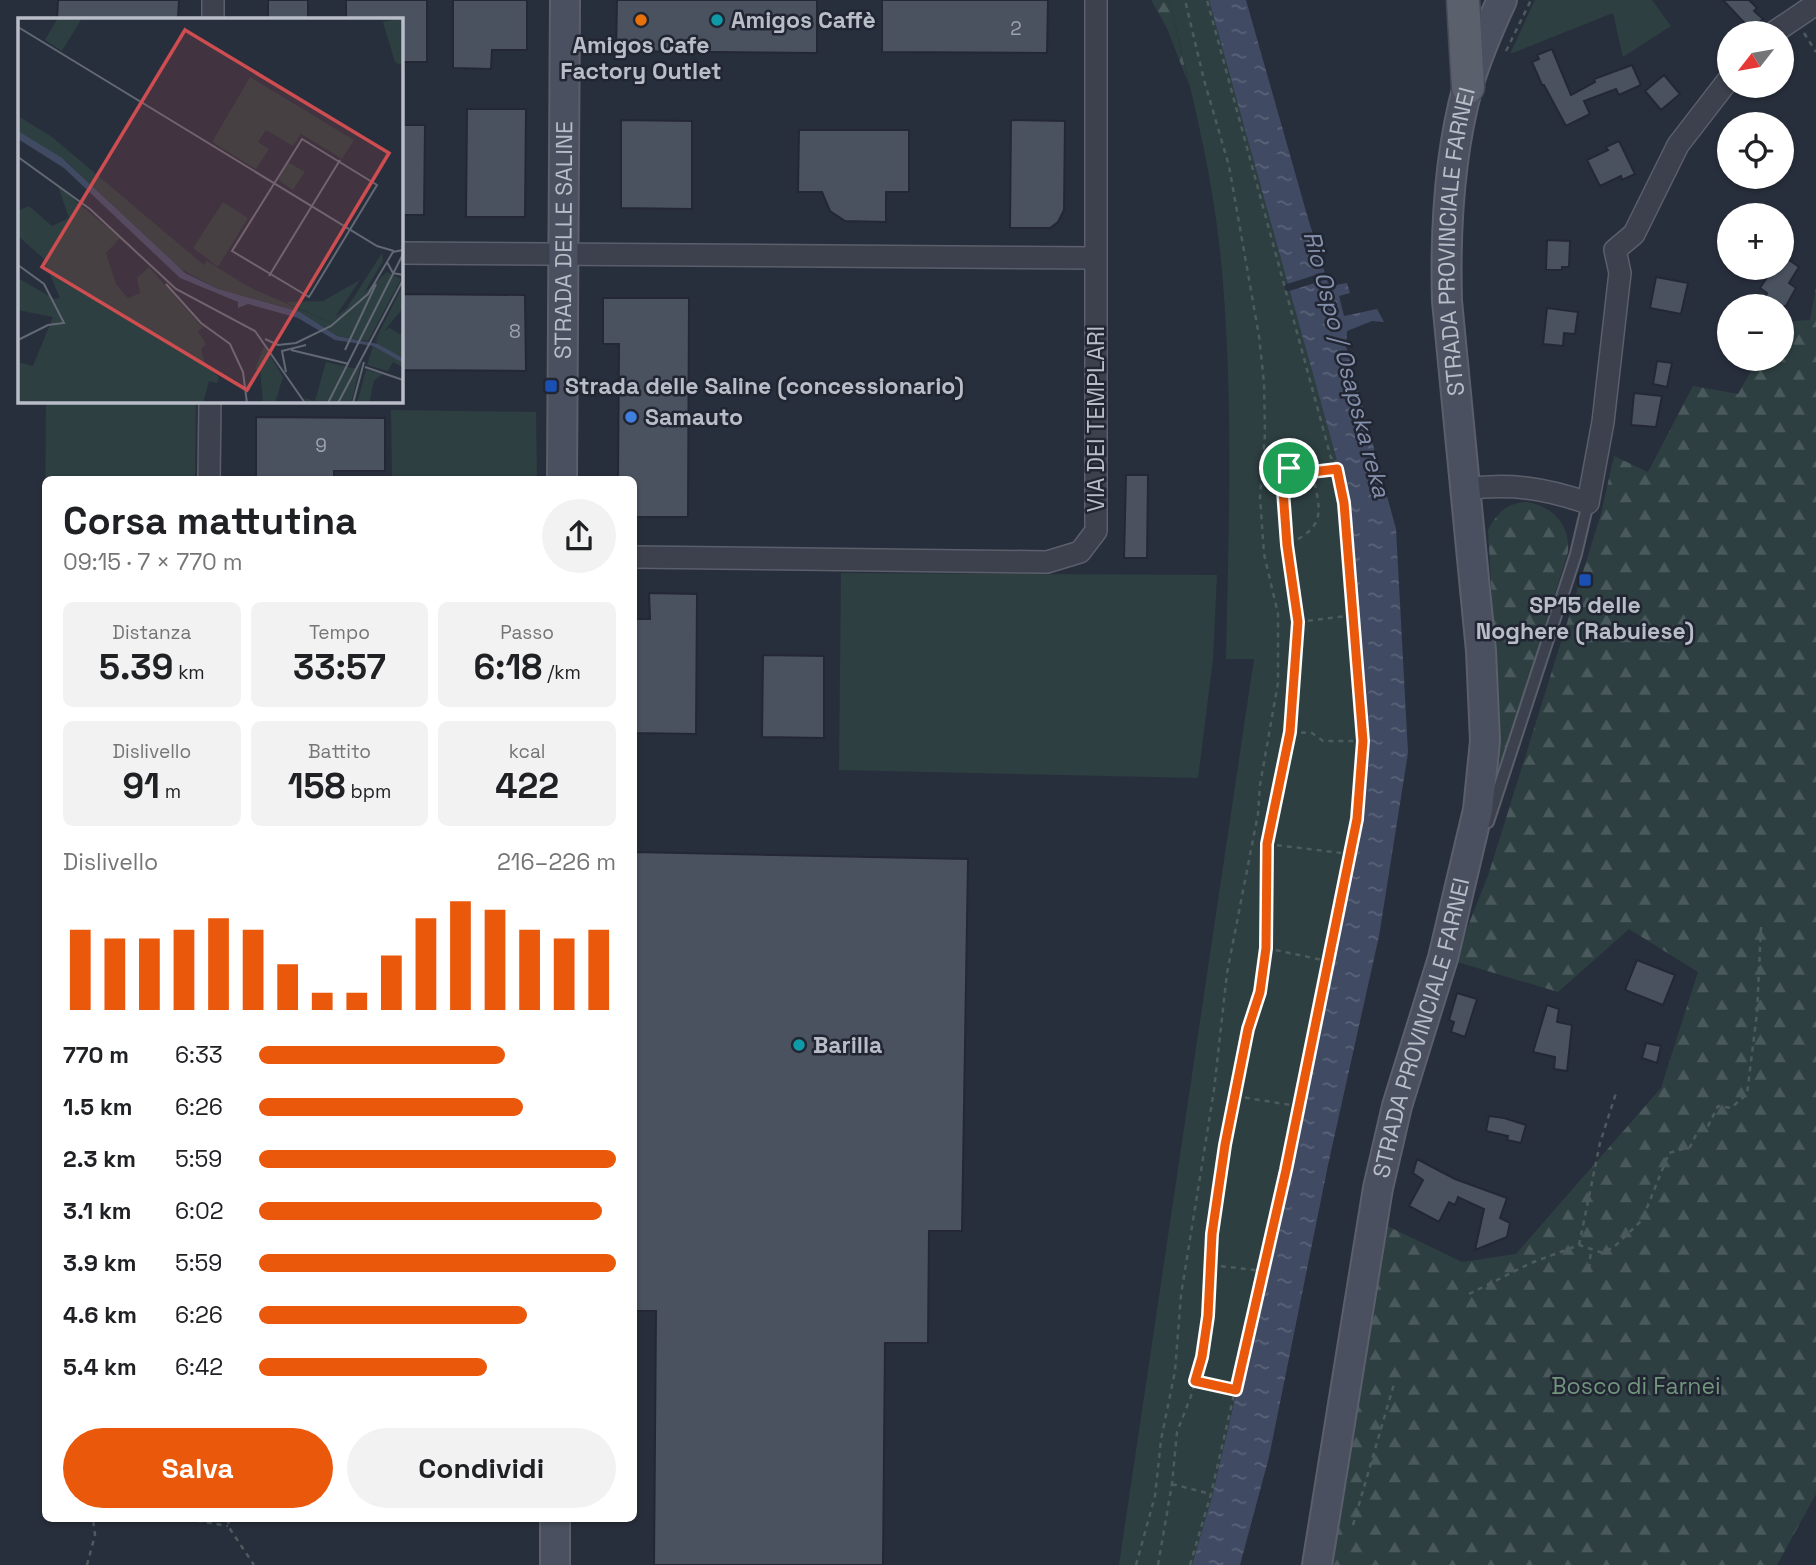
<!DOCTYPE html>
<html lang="it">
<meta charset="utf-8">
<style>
:root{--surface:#fff;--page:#f2f2f2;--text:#202124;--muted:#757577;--accent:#ea580c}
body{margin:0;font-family:"Space Grotesk",sans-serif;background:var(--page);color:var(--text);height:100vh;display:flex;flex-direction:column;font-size:26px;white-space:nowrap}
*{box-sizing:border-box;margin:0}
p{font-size:23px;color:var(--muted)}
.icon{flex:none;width:38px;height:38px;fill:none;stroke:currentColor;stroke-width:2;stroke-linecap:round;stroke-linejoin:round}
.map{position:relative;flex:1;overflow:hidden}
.panel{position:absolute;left:42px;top:476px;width:595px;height:1046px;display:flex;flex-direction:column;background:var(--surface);border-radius:10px;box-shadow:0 2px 5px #0004}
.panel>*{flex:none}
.needle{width:46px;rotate:239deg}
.buttons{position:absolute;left:1717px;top:21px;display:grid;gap:14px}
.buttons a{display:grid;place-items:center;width:77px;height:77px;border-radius:50%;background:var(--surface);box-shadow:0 2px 5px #0004;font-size:35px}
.pin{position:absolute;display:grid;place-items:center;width:60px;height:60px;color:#fff;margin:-30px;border:4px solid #fff;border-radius:50%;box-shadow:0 2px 7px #0007}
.round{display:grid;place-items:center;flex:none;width:74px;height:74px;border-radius:37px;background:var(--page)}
.head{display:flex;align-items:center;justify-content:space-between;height:119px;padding:0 21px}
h1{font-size:38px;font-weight:700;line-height:52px}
.figures{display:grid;grid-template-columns:repeat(3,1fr);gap:10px;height:119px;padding:7px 21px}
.figures div{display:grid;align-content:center;border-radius:10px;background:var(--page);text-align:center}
.figures b{font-size:35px;font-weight:700}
.figures small{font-size:19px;font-weight:400}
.figures p{font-size:19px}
.chart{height:196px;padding:14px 21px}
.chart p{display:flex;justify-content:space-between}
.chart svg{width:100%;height:126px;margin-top:7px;stroke:var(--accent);stroke-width:6}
.cta{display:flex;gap:14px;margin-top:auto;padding:14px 21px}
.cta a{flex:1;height:80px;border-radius:42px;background:var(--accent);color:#fff;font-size:28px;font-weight:700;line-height:80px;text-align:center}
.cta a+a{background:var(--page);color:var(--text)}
ul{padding:0 21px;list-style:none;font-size:23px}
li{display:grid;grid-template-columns:112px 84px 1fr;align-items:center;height:52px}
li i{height:18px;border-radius:9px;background:var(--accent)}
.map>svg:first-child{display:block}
</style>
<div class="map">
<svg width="1816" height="1565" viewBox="0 0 1816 1565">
<defs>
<pattern id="forest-firs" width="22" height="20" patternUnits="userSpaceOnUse" patternTransform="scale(1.75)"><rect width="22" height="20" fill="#2e3f41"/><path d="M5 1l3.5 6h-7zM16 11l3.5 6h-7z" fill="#4a595b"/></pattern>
<pattern id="water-ripples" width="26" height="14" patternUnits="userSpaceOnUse" patternTransform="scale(1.75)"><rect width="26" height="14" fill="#404b63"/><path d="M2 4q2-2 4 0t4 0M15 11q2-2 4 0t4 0" fill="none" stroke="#5a6378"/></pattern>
</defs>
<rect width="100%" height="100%" fill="#282f3c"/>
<path fill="#2e3f41" d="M 1169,0 L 1209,0 L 1336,457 L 1346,503 L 1364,740 L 1359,820 L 1287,1172 L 1212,1497 L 1192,1565 L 1119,1565 L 1254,659 L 1226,659 C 1229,522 1234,386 1220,250 C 1211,165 1189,83 1169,0 Z
M 1535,0 L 1652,0 L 1671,26 L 1623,57 L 1613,13 L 1510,54 Z
M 46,401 L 196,401 L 195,479 L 46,480 L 44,1039 L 43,805 Z
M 391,410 L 536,412 L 537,479 L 392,479 Z
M 841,573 L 1217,575 L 1213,659 L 1198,778 L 839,770 Z"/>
<path fill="url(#forest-firs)" d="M 1151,0 L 1169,0 L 1189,85 L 1167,28 Z
M 1816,288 L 1816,1494 L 1777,1565 L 1331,1565 L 1385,1225 L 1462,1262 L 1516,1254 L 1661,1088 L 1698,972 L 1629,929 L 1558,992 L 1454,961 L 1488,876 L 1601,514 L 1614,456 L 1648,472 L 1693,386 L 1738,394 L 1758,359 L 1782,359 L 1782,322 L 1810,320 Z
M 1527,502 C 1553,507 1570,524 1568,552 L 1499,773 L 1496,773 L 1498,707 L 1488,530 C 1497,513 1507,503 1527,502 Z"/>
<path fill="url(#water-ripples)" d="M 1209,0 L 1246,0 L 1307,215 L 1328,283 L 1336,285 L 1347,283 L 1350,293 L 1339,296 L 1344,316 L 1377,309 L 1384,322 L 1372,321 L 1347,331 L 1346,346 L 1396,529 L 1408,753 L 1379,936 L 1328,1165 L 1269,1457 L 1240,1565 L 1192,1565 L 1212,1497 L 1265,1270 L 1359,820 L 1364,740 L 1346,503 L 1336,457 Z"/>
<path fill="#282f3c" d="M 1328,271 L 1331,278 L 1286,292 L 1284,285 Z"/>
<path fill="#4a5260" stroke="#232834" stroke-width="2" d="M 58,0 L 179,0 L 178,19 L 57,19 Z
M 268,0 L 308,0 L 308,19 L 268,19 Z
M 346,0 L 427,0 L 427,62 L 401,62 L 401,19 L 346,19 Z
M 453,0 L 527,0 L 527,50 L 492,50 L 491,69 L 453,68 Z
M 617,0 L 817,0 L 817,53 L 616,51 Z
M 882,0 L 1048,0 L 1047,53 L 882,52 Z
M 1723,0 L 1749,0 L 1757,8 L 1754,11 L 1763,19 L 1751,30 Z
M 1552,49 L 1571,95 L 1595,82 L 1594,79 L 1632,65 L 1641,85 L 1619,95 L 1616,89 L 1584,101 L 1590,114 L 1566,126 L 1544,85 L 1542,85 L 1532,62 L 1539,59 L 1537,55 Z
M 1664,75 L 1680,94 L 1661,110 L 1645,91 Z
M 467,109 L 526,109 L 525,217 L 466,217 Z
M 621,120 L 692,121 L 692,209 L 621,208 Z
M 1011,120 L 1065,121 L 1064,210 L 1058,222 L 1050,228 L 1010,228 Z
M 401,125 L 425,125 L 424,215 L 401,215 Z
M 799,130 L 909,130 L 909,192 L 886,192 L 886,222 L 845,221 L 830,211 L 822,192 L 798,192 Z
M 1619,141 L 1635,174 L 1622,180 L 1621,176 L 1600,186 L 1587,160 L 1608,150 L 1606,147 Z
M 1547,240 L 1570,241 L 1569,267 L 1562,267 L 1562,270 L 1546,270 Z
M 1782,255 L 1799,267 L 1789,283 L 1796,288 L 1786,306 L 1762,306 L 1767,293 L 1760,288 L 1773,268 L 1782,268 Z
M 1656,277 L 1688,283 L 1681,314 L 1650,308 Z
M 401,294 L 525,295 L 526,371 L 401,370 Z
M 603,298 L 689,298 L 688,517 L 634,517 L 634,480 L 618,480 L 619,344 L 603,344 Z
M 1547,308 L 1578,312 L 1575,334 L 1564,333 L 1563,346 L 1543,344 Z
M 1657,361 L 1672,363 L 1667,387 L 1653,384 Z
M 1634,393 L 1662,396 L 1656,427 L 1631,425 Z
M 256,417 L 385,418 L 385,471 L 334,471 L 334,480 L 256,480 Z
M 1126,475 L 1148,475 L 1147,558 L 1124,558 Z
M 649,593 L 697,594 L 696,734 L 634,733 L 634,619 L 650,619 Z
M 763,655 L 824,656 L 824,738 L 762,737 Z
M 634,852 L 968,859 L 962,1231 L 929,1231 L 928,1343 L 885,1343 L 883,1565 L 654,1565 L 656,1311 L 634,1311 Z
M 1637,960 L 1675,975 L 1663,1005 L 1625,990 Z
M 1457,993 L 1477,999 L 1465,1037 L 1451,1032 L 1454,1022 L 1449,1020 Z
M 1547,1005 L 1559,1009 L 1557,1022 L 1572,1025 L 1567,1071 L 1554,1069 L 1555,1057 L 1533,1052 Z
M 1646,1043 L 1661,1046 L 1657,1063 L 1642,1058 Z
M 1489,1116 L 1504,1118 L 1526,1125 L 1521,1143 L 1507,1140 L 1508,1136 L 1486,1131 Z
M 1417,1159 L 1455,1179 L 1507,1198 L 1500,1218 L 1510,1223 L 1507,1237 L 1475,1250 L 1484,1209 L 1458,1197 L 1455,1205 L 1449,1202 L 1439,1222 L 1409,1206 L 1423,1180 L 1413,1173 Z"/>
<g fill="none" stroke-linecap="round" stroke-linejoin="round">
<defs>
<path id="lane" d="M 1488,822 L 1576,554 L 1588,503"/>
<path id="street" d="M 213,19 L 213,0
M 1773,33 L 1816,4
M 401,253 L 1096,258
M 209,480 L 210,401
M 1465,489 C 1511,483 1544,488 1588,503 L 1603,422 L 1618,290 L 1620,273 L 1615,250 L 1634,234 L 1678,145 L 1729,79
M 634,557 L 1047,562 L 1080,552 L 1096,531 L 1096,0"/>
<g id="secondary">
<path id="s1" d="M 562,480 L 565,0"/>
<path d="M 555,1565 L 555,1519"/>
<path id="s2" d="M 1317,1565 L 1378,1188 L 1397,1106 L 1443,958 L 1478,810 L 1485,741 L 1481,651 L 1447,301 C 1445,230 1449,155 1468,86 C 1477,56 1489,28 1502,0"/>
</g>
<path id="primary" d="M 1463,0 L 1468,87"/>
</defs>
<use href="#lane" stroke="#5a5f6b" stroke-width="14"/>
<use href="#street" stroke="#5a5f6b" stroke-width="24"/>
<use href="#secondary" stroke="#5a5f6b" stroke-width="32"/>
<use href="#primary" stroke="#454a56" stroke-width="35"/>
<path stroke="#4c5b5e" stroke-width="2.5" stroke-dasharray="5 5" stroke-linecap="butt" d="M 1804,33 L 1816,52
M 1506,51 L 1531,0
M 1313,472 L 1337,469
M 1298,622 L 1354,615
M 1291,732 L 1312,733 L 1323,741 L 1363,741
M 1267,844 L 1350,854
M 1266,948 L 1327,961
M 1235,1096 L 1297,1106
M 1579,1245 L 1600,1143 L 1616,1093
M 1211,1265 L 1263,1271
M 1589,1269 L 1591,1250
M 1469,1294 L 1531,1263 L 1579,1245 L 1603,1253 L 1614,1247 L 1642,1220 L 1669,1153 L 1690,1147 L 1698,1131 L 1708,1126 L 1718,1106 L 1731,1108 L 1747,1094 L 1757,1013 L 1761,927
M 1195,1381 L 1236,1390
M 1172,1484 L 1211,1494
M 187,1519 L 228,1526
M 229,1519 L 228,1526 L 254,1565
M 1353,1525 L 1394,1384
M 87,1565 L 95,1535 L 93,1519
M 1136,1565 L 1155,1496 L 1161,1440 L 1175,1371 L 1181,1295 L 1214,1090 L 1227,973 L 1258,814 L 1260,785 L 1278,683 L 1278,614 L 1264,554 L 1260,497 L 1265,434 L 1264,383 L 1259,336 L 1229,166 L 1204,80 L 1185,0
M 1158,1565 L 1172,1484 L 1177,1432 L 1191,1396 L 1202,1357 L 1208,1316 L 1212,1234 L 1234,1096 L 1248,1029 L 1260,992 L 1266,948 L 1267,844 L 1290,732 L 1298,622 L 1287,545 L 1282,477 L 1289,468 L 1301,467 L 1312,472 C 1321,512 1327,526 1287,545
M 1190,1565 L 1211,1494 L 1286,1170 L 1357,819 L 1363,741 L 1344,503 L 1335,458 L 1331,458 L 1207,0"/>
<use href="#lane" stroke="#3c414d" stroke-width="10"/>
<use href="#street" stroke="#3c414d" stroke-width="21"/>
<use href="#secondary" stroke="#4a505f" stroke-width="28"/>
<use href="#primary" stroke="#5a606c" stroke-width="32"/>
</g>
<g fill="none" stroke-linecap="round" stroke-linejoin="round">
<defs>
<path id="route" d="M 1301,467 L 1312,472 L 1337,469 L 1344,503 L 1363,741 L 1357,819 L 1286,1170 L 1236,1390 L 1195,1381 L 1202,1357 L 1208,1316 L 1212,1234 L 1225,1145 L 1248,1029 L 1260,992 L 1266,948 L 1267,844 L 1290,732 L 1298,622 L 1287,545 L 1282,477 L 1289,468 Z"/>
</defs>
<use href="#route" stroke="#fff" stroke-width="14"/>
<use href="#route" stroke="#ea580c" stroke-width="9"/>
</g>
<circle fill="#e8710a" stroke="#212632" stroke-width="2.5" cx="641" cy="20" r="7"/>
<g fill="#0f9aa8" stroke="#212632" stroke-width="2.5">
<circle cx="717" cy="20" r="7"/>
<circle cx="799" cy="1045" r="7"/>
</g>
<g fill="#1a4fb4" stroke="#212632" stroke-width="2.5">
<rect x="544" y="379" width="14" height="14" rx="3.5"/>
<rect x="1578" y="573" width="14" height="14" rx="3.5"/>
</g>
<circle fill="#3f7fe0" stroke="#212632" stroke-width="2.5" cx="631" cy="417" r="7"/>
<g text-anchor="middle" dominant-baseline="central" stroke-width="5" stroke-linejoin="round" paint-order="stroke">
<g font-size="19" fill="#9ca2ae">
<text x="1016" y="28">2</text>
<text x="515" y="331">8</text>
<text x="321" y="445">9</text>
</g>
<g font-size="23" font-weight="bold" fill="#b8bdc8" stroke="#212632" text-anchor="start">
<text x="731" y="20">Amigos Caffè</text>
<text x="641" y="45" text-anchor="middle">Amigos Cafe<tspan x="641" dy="26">Factory Outlet</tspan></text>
<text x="565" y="386">Strada delle Saline (concessionario)</text>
<text x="645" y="417">Samauto</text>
<text x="1585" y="605" text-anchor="middle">SP15 delle<tspan x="1585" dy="26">Noghere (Rabuiese)</tspan></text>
<text x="813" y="1045">Barilla</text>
</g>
<g font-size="23" fill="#b8bdc8" stroke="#212632">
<text stroke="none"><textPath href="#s1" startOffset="240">STRADA DELLE SALINE</textPath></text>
<text stroke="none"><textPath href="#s2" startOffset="1344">STRADA PROVINCIALE FARNEI</textPath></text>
<text transform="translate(1096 419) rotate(-90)">VIA DEI TEMPLARI</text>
<text stroke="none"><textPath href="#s2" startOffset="548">STRADA PROVINCIALE FARNEI</textPath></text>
</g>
<g font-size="23" fill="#72957d" stroke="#212632">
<text x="1636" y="1386">Bosco di Farnei</text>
</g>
<g font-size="24" font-style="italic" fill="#8490ab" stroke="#212632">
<text transform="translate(1347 364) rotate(75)">Rio Ospo / Osapska reka</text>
</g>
</g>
<g transform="translate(18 18)">
<rect width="385" height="385" fill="#282f3c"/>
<path d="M 40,0 L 64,0 L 44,33 L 27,22 ZM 383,0 L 385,6 L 384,47 L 377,44 L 365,4 ZM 232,59 L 336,122 L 324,141 L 283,116 L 275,128 L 248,112 L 240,124 L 251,131 L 238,151 L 194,124 ZM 0,98 L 34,119 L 186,247 L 189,243 L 231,269 L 313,305 L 369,254 L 383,261 L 350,323 L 319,318 L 282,294 L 200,271 L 157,248 L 49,144 L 0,113 ZM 270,144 L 287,154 L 275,172 L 260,162 ZM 205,184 L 230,200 L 200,249 L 175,230 ZM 364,235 L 365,243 L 343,280 L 329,290 ZM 385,267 L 385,290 L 356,325 ZM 246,328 L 265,359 L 257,385 L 245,385 L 242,351 L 237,351 ZM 355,328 L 385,345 L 385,349 L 375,344 L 370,353 L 349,347 ZM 344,342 L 333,385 L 289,385 L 286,380 L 297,383 L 308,344 L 339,351 ZM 348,352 L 364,356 L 356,363 L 351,385 L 339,385 Z" fill="#2e3f41"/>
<path d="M 40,168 L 102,220 L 88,235 L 98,266 L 110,280 L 122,275 L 119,260 L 131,249 L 185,310 L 180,313 L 188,326 L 183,331 L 187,346 L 201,359 L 199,365 L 191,363 L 185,385 L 0,385 L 0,344 L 15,348 L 35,299 L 0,292 L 0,260 L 36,281 L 42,280 L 25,240 L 0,218 L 0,193 L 11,188 L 34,208 L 51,200 ZM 342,262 L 317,299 L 343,280 L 313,305 L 267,284 L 305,283 ZM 372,310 L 385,318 L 385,340 L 358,325 L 363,314 Z" fill="#2e3f41"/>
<path d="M 0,113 L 44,140 L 167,255 L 200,271 L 282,294 L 319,318 L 360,326 L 385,340 L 385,345 L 355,328 L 317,322 L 280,300 L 230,286 L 220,290 L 220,284 L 162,260 L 46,150 L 0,121 Z" fill="#404b63"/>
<path fill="none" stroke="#626874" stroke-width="2" d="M 0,9 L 359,228 L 376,233M 284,121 L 359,167 L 291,279 L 214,233 ZM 0,139 L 72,191 L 158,271 L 237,313 L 287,385M 385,232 L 375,234 L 369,244 L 375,255 L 385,257M 0,247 L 26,266 L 46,305 L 30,307 L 0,322M 251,258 L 322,142M 148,266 L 183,305 L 212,326 L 225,354 L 229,385M 247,321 L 260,327 L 278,325 L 313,308 L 350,276 L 369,244M 273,332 L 331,346M 327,332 L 358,266M 347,349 L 385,362M 268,354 L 264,333 L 288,327M 310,385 L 385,236M 320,385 L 385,262M 335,385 L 346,344"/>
<path fill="#ce4d50" fill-opacity="0.15" stroke="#ce4d50" stroke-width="3.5" d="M 167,12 L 371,135 L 229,372 L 24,249 Z"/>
<rect width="385" height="385" fill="none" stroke="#b8bdc8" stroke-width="3.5"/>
</g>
</svg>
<div class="buttons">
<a><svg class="needle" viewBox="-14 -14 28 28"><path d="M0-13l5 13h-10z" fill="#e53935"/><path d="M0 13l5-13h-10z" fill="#757577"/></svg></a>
<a><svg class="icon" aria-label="locate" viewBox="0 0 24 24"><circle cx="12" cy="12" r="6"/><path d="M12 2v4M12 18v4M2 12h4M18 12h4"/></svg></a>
<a>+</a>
<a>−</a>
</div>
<div class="pin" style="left:1289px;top:468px;background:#1e9e55"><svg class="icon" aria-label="arrive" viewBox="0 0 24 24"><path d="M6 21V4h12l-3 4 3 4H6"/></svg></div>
<section class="panel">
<div class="head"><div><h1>Corsa mattutina</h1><p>09:15 · 7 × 770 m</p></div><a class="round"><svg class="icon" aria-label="share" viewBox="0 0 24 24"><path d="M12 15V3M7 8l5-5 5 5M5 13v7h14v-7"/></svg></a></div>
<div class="figures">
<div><p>Distanza</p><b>5.39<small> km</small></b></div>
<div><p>Tempo</p><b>33:57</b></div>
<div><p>Passo</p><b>6:18<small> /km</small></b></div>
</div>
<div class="figures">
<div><p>Dislivello</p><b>91<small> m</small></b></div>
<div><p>Battito</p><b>158<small> bpm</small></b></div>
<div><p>kcal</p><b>422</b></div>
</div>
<div class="chart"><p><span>Dislivello</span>216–226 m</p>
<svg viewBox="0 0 160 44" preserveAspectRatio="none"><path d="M5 44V16M15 44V19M25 44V19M35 44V16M45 44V12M55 44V16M65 44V28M75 44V38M85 44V38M95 44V25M105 44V12M115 44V6M125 44V9M135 44V16M145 44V19M155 44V16"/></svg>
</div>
<ul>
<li><b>770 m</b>6:33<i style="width:69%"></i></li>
<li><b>1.5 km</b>6:26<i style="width:74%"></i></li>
<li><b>2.3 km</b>5:59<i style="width:100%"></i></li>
<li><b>3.1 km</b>6:02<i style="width:96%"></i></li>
<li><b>3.9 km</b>5:59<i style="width:100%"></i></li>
<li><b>4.6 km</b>6:26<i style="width:75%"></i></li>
<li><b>5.4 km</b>6:42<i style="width:64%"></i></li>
</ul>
<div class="cta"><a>Salva</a><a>Condividi</a></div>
</section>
</div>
